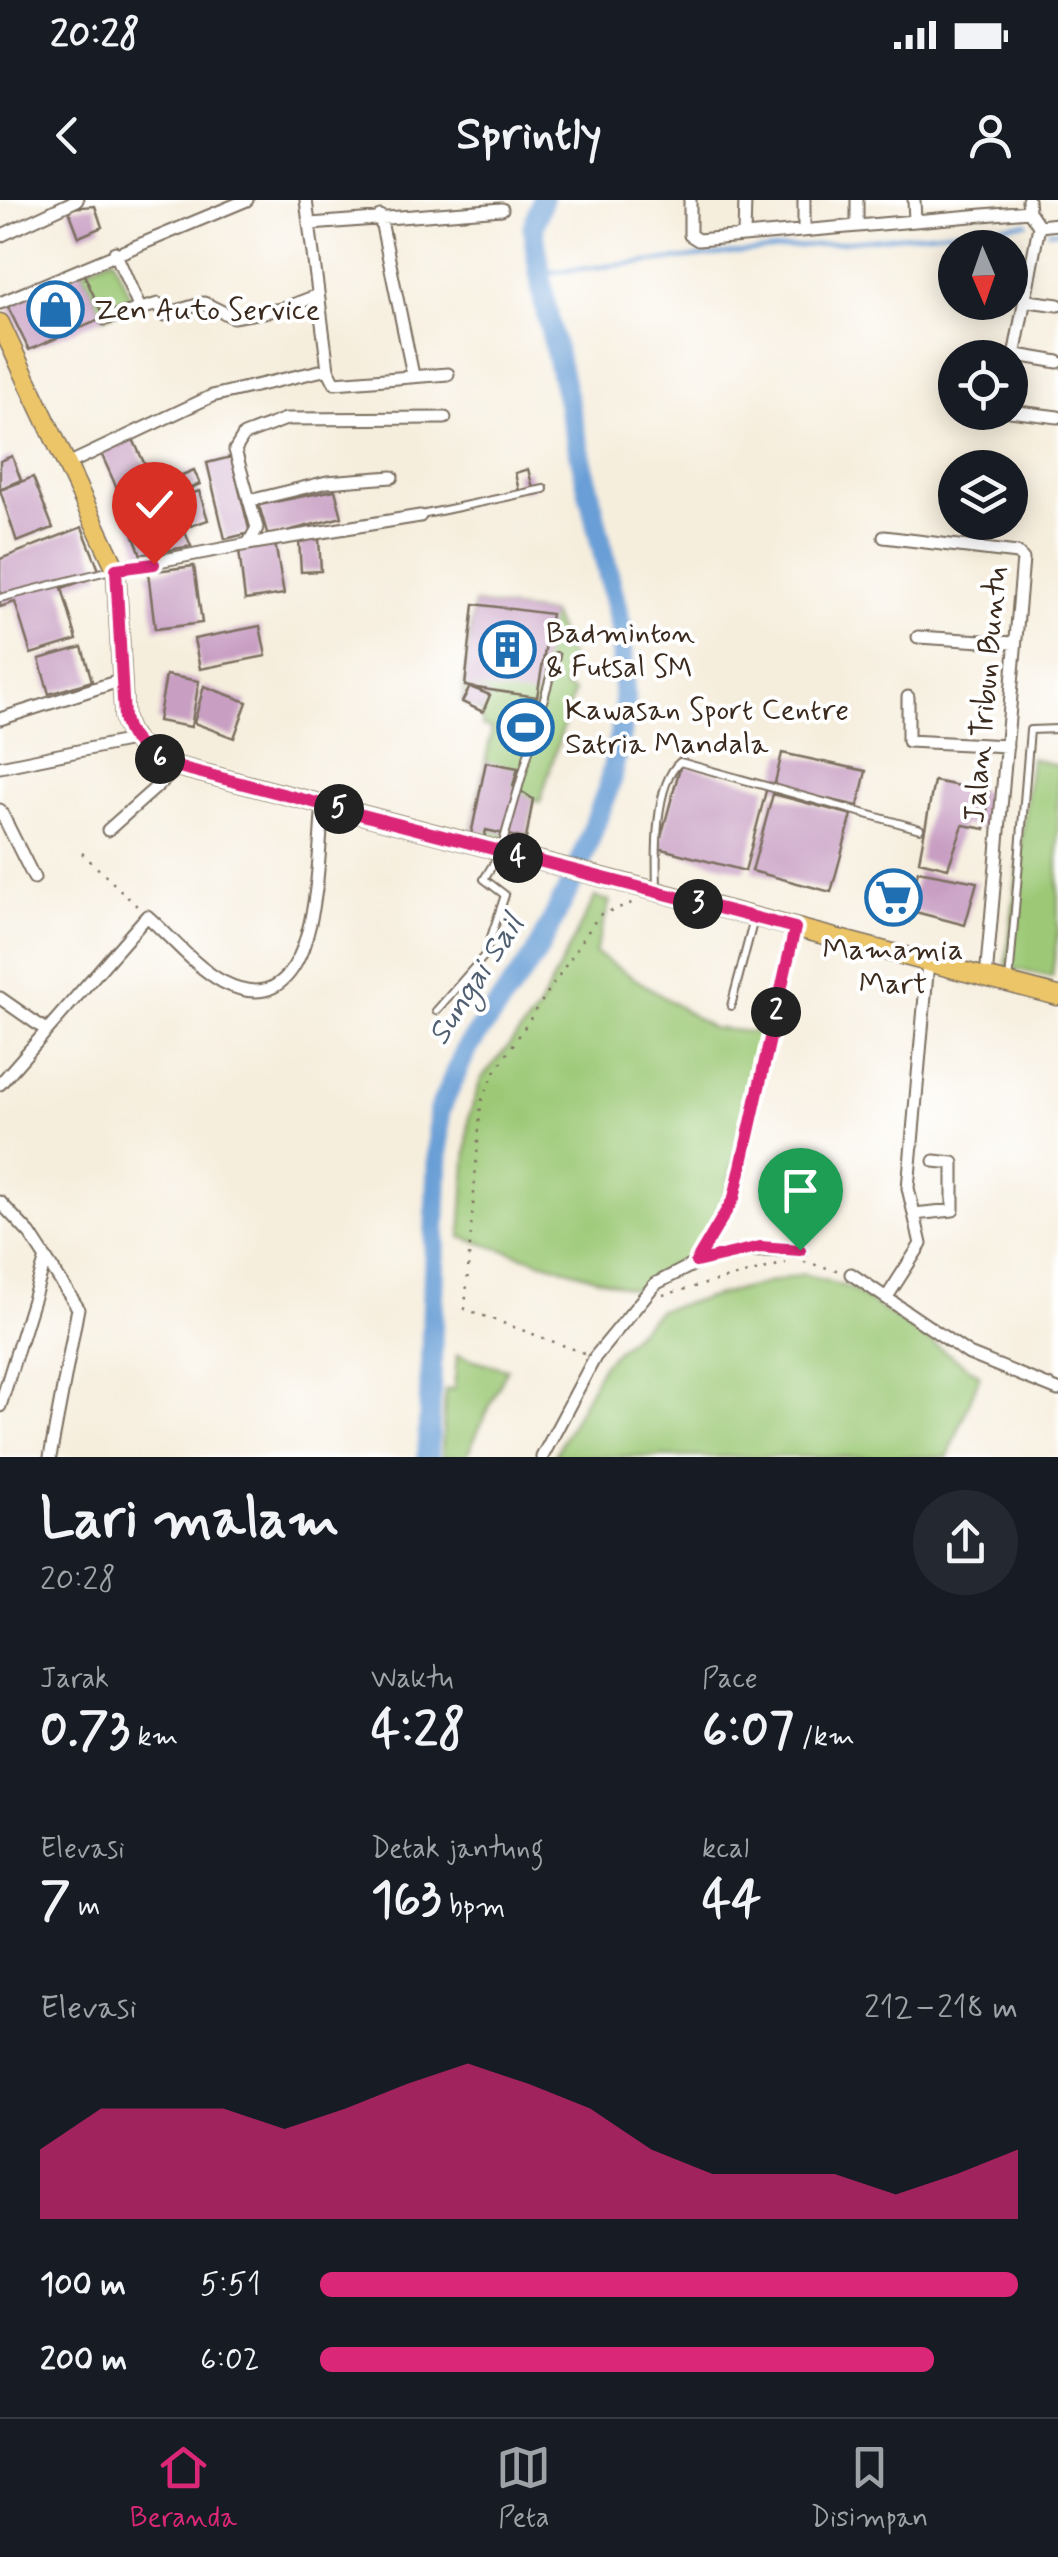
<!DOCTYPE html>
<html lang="id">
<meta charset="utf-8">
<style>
:root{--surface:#171b24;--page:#242831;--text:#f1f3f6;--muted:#9ea1a6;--line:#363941;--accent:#db2777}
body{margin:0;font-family:Mynerve,sans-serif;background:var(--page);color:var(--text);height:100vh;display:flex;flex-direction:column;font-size:38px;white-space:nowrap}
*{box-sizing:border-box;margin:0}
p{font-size:32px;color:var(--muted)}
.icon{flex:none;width:55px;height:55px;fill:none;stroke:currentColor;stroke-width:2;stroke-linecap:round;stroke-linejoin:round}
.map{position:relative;height:1257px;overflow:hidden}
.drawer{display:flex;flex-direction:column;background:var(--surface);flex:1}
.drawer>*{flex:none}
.needle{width:65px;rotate:178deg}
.tools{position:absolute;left:938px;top:30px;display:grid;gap:20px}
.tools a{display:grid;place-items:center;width:90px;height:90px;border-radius:50%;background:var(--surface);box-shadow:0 5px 25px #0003;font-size:50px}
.pin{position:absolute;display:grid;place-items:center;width:85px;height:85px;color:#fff;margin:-102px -42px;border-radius:50% 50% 50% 0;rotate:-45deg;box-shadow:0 0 10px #0007}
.pin .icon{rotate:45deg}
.km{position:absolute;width:50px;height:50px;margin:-25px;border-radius:50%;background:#222;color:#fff;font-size:28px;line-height:50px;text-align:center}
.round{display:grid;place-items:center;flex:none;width:105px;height:105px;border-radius:52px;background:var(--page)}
.overview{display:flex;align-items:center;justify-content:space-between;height:170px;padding:0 40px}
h1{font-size:55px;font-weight:700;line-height:75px}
.stats{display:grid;grid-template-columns:repeat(3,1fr);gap:15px;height:170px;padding:10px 40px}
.stats div{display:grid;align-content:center}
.stats b{font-size:50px;font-weight:700}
.stats small{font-size:28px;font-weight:400}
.stats p{font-size:28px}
.chart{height:280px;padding:20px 40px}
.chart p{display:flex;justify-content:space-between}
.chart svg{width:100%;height:180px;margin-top:10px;fill:var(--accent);opacity:.7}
ul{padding:0 40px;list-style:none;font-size:32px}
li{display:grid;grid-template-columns:160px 120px 1fr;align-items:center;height:75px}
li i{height:25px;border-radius:12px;background:var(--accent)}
.status{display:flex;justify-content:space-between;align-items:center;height:70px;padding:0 50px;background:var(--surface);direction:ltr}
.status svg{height:28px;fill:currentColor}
header{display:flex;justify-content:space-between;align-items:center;height:130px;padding:0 40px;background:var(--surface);font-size:45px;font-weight:700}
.tabs{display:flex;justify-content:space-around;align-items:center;height:140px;border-top:2px solid var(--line);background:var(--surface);font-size:28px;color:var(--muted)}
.tabs a{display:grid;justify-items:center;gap:5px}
.tabs .on{color:var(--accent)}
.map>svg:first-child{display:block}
</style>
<div class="status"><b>20:28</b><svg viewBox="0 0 49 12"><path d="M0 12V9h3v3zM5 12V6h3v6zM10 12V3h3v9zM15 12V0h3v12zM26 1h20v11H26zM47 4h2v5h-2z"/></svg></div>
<header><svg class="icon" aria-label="back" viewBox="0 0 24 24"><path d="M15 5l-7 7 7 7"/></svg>Sprintly<svg class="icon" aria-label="person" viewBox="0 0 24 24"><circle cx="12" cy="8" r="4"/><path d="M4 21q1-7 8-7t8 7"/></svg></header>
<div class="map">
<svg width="1058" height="1257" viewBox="0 0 1058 1257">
<rect width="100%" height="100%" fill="#fff"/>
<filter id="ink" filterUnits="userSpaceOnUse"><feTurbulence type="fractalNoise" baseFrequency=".01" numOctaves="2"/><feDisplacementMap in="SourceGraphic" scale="20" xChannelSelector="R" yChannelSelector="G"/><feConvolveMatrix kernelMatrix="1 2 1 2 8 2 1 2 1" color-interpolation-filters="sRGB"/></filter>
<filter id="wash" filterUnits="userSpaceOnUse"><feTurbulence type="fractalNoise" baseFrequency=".0048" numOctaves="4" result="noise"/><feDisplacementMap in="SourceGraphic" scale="40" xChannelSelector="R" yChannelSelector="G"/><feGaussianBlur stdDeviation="2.25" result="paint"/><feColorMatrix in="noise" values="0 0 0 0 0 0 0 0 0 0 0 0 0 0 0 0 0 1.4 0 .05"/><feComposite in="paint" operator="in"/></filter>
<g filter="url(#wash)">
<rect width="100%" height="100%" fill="#f6eedd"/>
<path fill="#9dc977" stroke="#6c7a4a" stroke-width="2.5" d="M 113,57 L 134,106 L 104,118 L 82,70 Z
M 474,404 L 551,414 L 572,462 L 564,488 L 574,492 L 540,602 L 532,600 L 524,653 L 470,640 L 492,529 L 482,526 L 482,512 L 462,502 Z
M 1031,558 L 1058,566 L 1058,731 L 1052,777 L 1006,767 Z
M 595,697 L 610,701 L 595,753 L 712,828 L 762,833 L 726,996 L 691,1057 L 635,1090 L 461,1037 L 469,916 L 481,879 L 536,813 Z
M 803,1074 L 849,1088 L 980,1175 L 948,1257 L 554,1257 L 603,1164 L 659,1110 Z
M 457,1155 L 507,1169 L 466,1257 L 442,1257 L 445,1190 L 454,1189 Z"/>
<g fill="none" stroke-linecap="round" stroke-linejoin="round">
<path stroke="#699fd6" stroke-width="4" d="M 1049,31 L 1058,31
M 541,73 L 1027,23"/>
<path stroke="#699fd6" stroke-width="22" d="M 428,1257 L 439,911 L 467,848 L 535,755 L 577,672 L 609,586 L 625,511 L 621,428 L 544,101 L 533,28 L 542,0"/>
</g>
<g id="blocks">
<path fill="#c89fc3" d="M 95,6 L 102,27 L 79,37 L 68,8 Z
M 82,70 L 104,118 L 29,150 L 6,103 Z
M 132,237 L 152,280 L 120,295 L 100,251 Z
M 12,256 L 21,280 L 0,289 L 0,261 Z
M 231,257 L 250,333 L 225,339 L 207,263 Z
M 528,269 L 533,288 L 519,291 L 515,273 Z
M 194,270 L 200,284 L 181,292 L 175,278 Z
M 33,277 L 53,328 L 17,342 L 0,290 Z
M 164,283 L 191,346 L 141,355 L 121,301 Z
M 335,290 L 342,317 L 268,336 L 259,305 Z
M 199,291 L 208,320 L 191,326 L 182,297 Z
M 82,327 L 101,375 L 62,388 L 77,440 L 31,454 L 15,402 L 0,407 L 0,359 Z
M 319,339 L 321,371 L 301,372 L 299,340 Z
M 275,343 L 284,394 L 245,400 L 239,350 Z
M 194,366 L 202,423 L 155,429 L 148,372 Z
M 474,404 L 551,414 L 537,497 L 470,487 L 490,495 L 483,512 L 462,502 L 470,487 L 465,486 Z
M 260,426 L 266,456 L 200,469 L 194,439 Z
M 82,447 L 92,481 L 49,494 L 39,459 Z
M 166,475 L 199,481 L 191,527 L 158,521 Z
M 204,486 L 247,502 L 234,538 L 194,523 Z
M 782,553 L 866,571 L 858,606 L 774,587 Z
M 486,562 L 518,568 L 513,586 L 533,599 L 526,639 L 486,630 L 483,642 L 470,640 Z
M 681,564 L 767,587 L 745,671 L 658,648 Z
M 934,581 L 989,592 L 985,629 L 963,625 L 948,668 L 919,661 Z
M 773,594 L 852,615 L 831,692 L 752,671 Z
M 918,671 L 977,682 L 965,725 L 908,710 Z"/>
</g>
</g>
<g filter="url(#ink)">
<use href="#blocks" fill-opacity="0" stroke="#7c6f61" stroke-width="2.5"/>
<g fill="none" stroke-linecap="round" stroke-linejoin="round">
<defs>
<path id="lane" d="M 421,315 L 544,289
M 0,398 L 115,369
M 657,688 C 656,654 654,584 680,562 L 920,629
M 1009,782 L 1030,530 L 1058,529
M 731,806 L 754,719
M 436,811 L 485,755 L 505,695 L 484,679 L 500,653 L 556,456"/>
<path id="street" d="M 690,0 L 690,35 L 698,40 L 1029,11
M 804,0 L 804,28
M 857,0 L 857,24
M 914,0 L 915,21
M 380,16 L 413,175
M 311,24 L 502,9
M 1039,26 L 1058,24
M 744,35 L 745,0
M 0,36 L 77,0
M 115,52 L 140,109
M 1028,101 L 1058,105
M 0,103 L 247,0
M 105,119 L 158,104 L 163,115 L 204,103 L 233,117 L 282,109 L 316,96
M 1017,155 L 1058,162
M 328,169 L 335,183 L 448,174
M 1010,177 L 1039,26 L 1029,11 L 1028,0
M 1010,211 L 1058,217
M 70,263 L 212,196 L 328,169 L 306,0
M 249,301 L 327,282 L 392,277
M 884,337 L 1017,353 L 1023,359 L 986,778
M 248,344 L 420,316
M 116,369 L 248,344 L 257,328 L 235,250 L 244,235 L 286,219 L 445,218
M 918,437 L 1014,443
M 908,497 L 908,541 L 1007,546
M 0,519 L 122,480
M 0,567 L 132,540
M 0,610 L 34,678
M 108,630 L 179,567
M 0,798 L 46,830
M 0,884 L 147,716 C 171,737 196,768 223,782 C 322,832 317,658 323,604
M 0,1002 L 30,1034 L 78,1108 L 50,1257
M 914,1014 L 953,1010 L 953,963 L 934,961
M 696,1063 L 735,995 L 795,728
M 851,1074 L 969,1154 L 1058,1190
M 887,1097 L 921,1044 L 908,988 L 928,762
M 0,1206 L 46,1058
M 542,1257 L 595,1157 L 655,1084 L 696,1063 L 738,1051 L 801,1050"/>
<path id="primary" d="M 0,123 L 116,369 L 124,517 C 130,547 153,556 179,567 L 1058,796"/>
</defs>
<use href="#lane" stroke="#7c6f61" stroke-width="10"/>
<use href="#street" stroke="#7c6f61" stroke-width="15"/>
<use href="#primary" stroke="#7c6f61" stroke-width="21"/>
<path stroke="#7c6f61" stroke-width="2.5" stroke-dasharray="2.5 8" stroke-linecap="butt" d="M 82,653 L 139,708
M 804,1062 L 840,1071
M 663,1095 L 786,1063
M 584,1153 L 465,1109 L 481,902 L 495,872 L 599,715 L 632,703"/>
<use href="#lane" stroke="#fff" stroke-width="6"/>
<use href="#street" stroke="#fff" stroke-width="11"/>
<use href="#primary" stroke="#edc569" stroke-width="18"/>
</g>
</g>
<g fill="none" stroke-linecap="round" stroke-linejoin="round" filter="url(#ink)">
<defs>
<path id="route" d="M 154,364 L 116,369 L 124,518 C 130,547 153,556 179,567 L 795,728 L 734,998 L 696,1062 L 760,1047 L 800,1050"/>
</defs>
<use href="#route" stroke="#fff" stroke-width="20"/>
<use href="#route" stroke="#db2777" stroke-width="12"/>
</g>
<defs>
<symbol id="shop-ring" viewBox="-11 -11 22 22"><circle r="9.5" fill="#fff" stroke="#1f6fb2" stroke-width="1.5"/><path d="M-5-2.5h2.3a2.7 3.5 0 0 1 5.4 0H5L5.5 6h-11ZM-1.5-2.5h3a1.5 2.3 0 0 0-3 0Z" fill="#1f6fb2"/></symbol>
<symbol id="building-ring" viewBox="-11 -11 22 22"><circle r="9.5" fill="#fff" stroke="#1f6fb2" stroke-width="1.5"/><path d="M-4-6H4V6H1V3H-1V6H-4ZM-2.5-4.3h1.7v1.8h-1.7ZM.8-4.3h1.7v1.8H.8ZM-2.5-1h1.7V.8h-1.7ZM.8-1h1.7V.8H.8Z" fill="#1f6fb2"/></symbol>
<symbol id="stadium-ring" viewBox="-11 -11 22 22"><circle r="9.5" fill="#fff" stroke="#1f6fb2" stroke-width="1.5"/><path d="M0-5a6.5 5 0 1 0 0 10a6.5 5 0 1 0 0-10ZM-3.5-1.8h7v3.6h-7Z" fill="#1f6fb2"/></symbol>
<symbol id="supermarket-ring" viewBox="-11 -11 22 22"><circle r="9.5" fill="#fff" stroke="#1f6fb2" stroke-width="1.5"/><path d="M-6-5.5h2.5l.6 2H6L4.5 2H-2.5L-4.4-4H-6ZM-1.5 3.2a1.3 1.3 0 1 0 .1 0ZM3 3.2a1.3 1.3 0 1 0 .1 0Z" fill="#1f6fb2"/></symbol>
</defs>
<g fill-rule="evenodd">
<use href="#shop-ring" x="24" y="78" width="63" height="63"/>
<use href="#building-ring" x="476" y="418" width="63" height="63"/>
<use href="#stadium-ring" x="494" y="496" width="63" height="63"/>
<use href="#supermarket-ring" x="862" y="666" width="63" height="63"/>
</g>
<g text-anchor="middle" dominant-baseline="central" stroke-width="8" stroke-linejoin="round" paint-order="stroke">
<g font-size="30" fill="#3b2a1e" stroke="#fff" text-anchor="start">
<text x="94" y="110">Zen Auto Service</text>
<text x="546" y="433">Badminton<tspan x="546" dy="34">&amp; Futsal SM</tspan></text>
<text x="565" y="510">Kawasan Sport Centre<tspan x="565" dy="34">Satria Mandala</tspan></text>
<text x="893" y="750" text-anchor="middle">Mamamia<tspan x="893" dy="34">Mart</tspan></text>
</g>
<g font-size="30" fill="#3b2a1e" stroke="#fff">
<text transform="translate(986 495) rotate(-85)">Jalan Tribun Buntu</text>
</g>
<g font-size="32" font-style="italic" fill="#505f71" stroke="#fff">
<text transform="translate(476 780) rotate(-57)">Sungai Sail</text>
</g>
</g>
</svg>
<div class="tools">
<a><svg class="needle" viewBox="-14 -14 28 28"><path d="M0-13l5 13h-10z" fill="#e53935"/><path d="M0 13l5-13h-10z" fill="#9ea1a6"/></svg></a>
<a><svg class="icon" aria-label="locate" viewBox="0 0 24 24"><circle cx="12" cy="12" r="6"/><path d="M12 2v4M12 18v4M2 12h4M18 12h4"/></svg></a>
<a><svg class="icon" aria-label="layers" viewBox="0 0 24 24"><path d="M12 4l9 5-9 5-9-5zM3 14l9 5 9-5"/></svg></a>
</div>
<div class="pin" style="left:800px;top:1050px;background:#1e9e55"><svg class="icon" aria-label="arrive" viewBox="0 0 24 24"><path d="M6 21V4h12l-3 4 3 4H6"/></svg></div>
<div class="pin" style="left:154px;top:364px;background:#d93025"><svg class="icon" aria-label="check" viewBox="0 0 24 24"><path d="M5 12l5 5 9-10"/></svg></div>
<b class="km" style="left:776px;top:812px">2</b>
<b class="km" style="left:698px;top:704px">3</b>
<b class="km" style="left:518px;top:658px">4</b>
<b class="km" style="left:339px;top:609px">5</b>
<b class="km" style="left:160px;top:559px">6</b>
</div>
<section class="drawer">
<div class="overview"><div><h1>Lari malam</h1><p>20:28</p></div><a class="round"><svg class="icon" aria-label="share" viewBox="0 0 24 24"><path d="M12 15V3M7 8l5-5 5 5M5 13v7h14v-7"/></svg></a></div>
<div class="stats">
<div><p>Jarak</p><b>0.73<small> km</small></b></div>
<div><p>Waktu</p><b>4:28</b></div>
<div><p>Pace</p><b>6:07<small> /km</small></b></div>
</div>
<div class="stats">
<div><p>Elevasi</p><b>7<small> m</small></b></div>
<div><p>Detak jantung</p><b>163<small> bpm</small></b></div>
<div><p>kcal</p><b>44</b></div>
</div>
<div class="chart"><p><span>Elevasi</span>212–218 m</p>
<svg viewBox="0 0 160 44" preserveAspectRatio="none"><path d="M0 44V27L10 17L20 17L30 17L40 22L50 17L60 11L70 6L80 11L90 17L100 27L110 33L120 33L130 33L140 38L150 33L160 27V44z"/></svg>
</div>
<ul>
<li><b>100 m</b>5:51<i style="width:100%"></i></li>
<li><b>200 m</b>6:02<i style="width:88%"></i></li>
</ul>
</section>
<nav class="tabs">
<a class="on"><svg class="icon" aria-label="home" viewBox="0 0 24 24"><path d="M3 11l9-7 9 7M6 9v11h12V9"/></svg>Beranda</a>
<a><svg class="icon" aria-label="map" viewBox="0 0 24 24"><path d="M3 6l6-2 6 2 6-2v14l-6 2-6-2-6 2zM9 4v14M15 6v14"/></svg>Peta</a>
<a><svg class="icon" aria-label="saved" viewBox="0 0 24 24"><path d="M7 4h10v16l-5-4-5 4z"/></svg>Disimpan</a>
</nav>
